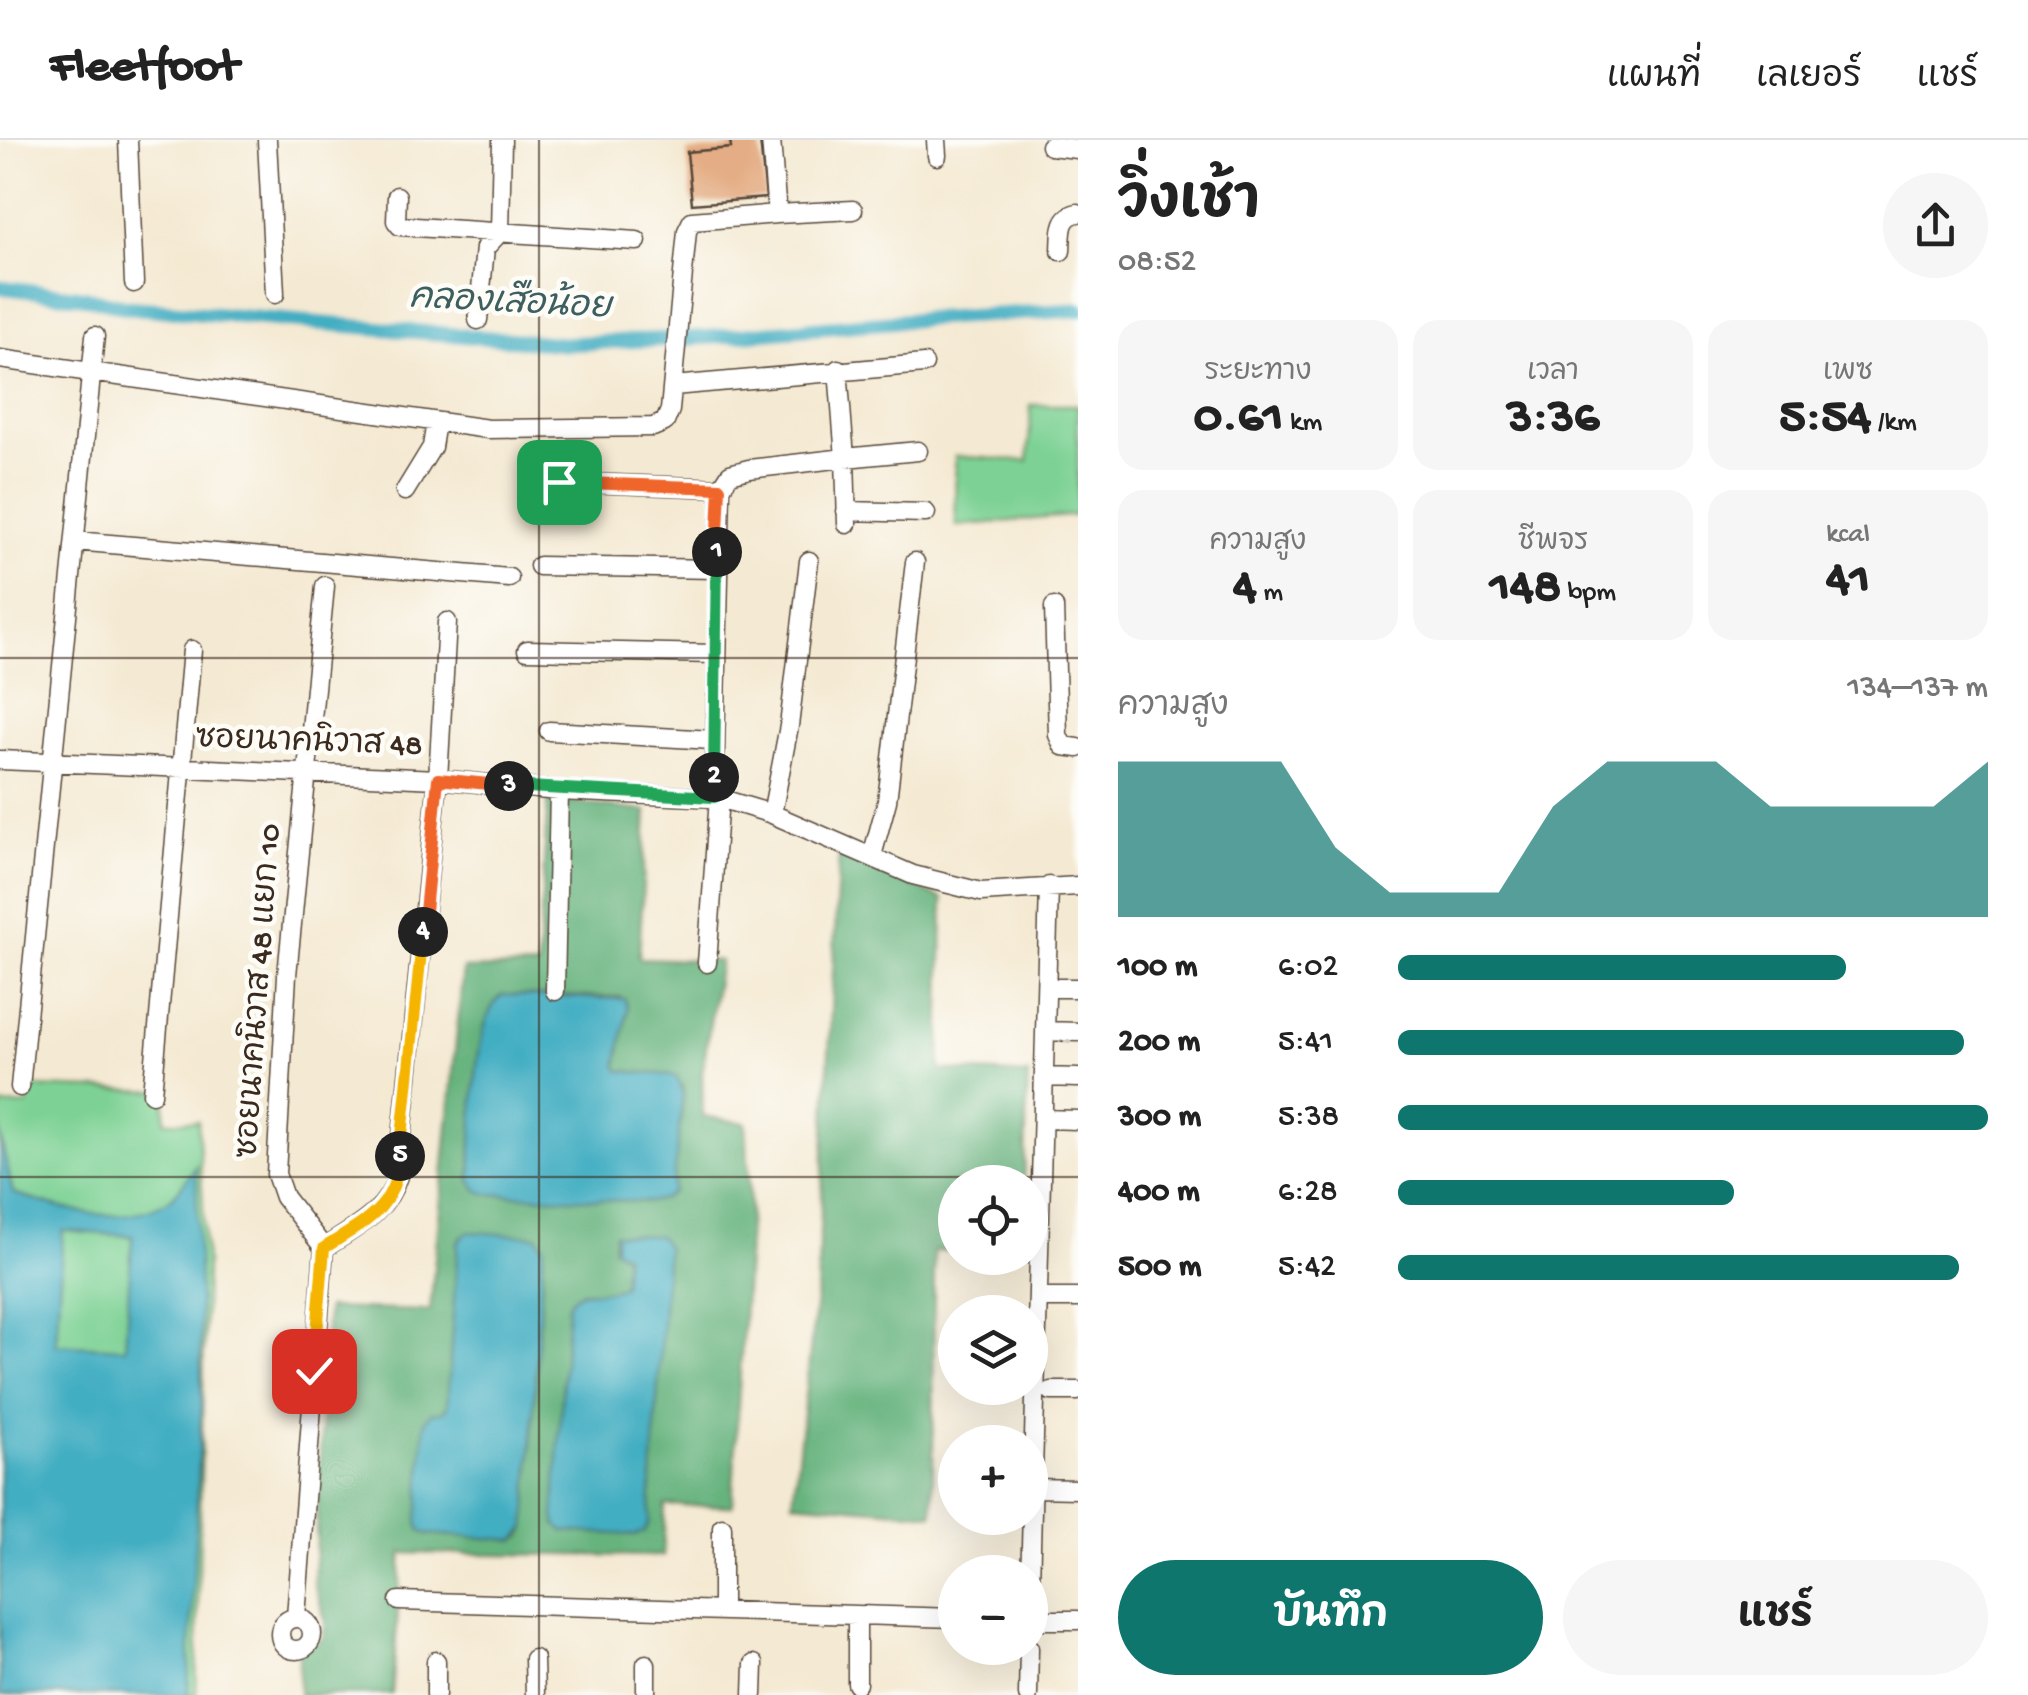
<!DOCTYPE html>
<html lang="th">
<meta charset="utf-8">
<style>
:root{--surface:#fff;--page:#f6f6f6;--text:#222;--muted:#767676;--line:#e0e0e0;--accent:#0f766e}
body{margin:0;font-family:"Gochi Hand","Playpen Sans Thai",sans-serif;background:var(--page);color:var(--text);height:100vh;display:flex;flex-direction:column;font-size:38px;white-space:nowrap}
*{box-sizing:border-box;margin:0}
p{font-size:32px;color:var(--muted)}
.icon{flex:none;width:55px;height:55px;fill:none;stroke:currentColor;stroke-width:2;stroke-linecap:round;stroke-linejoin:round}
.map{position:relative;flex:1;overflow:hidden}
.panel{display:flex;flex-direction:column;background:var(--surface);width:950px}
.panel>*{flex:none}
.controls{position:absolute;left:938px;top:1025px;display:grid;gap:20px}
.controls a{display:grid;place-items:center;width:110px;height:110px;border-radius:50%;background:var(--surface);box-shadow:0 10px 40px #0002;font-size:50px}
.pin{position:absolute;display:grid;place-items:center;width:85px;height:85px;color:#fff;margin:-42px;border-radius:20px;box-shadow:0 5px 15px #0006}
.km{position:absolute;width:50px;height:50px;margin:-25px;border-radius:50%;background:#222;color:#fff;font-size:28px;line-height:50px;text-align:center}
.round{display:grid;place-items:center;flex:none;width:105px;height:105px;border-radius:52px;background:var(--page)}
.head{display:flex;align-items:center;justify-content:space-between;height:170px;padding:0 40px}
h1{font-size:55px;font-weight:700;line-height:75px}
.figures{display:grid;grid-template-columns:repeat(3,1fr);gap:15px;height:170px;padding:10px 40px}
.figures div{display:grid;align-content:center;border-radius:25px;background:var(--page);text-align:center}
.figures b{font-size:50px;font-weight:700}
.figures small{font-size:28px;font-weight:400}
.figures p{font-size:28px}
.chart{height:280px;padding:20px 40px}
.chart p{display:flex;justify-content:space-between}
.chart svg{width:100%;height:180px;margin-top:10px;fill:var(--accent);opacity:.7}
.primary-button{display:flex;gap:20px;margin-top:auto;padding:20px 40px}
.primary-button a{flex:1;height:115px;border-radius:60px;background:var(--accent);color:#fff;font-size:40px;font-weight:700;line-height:115px;text-align:center}
.primary-button a+a{background:var(--page);color:var(--text)}
ul{padding:0 40px;list-style:none;font-size:32px}
li{display:grid;grid-template-columns:160px 120px 1fr;align-items:center;height:75px}
li i{height:25px;border-radius:12px;background:var(--accent)}
header{display:flex;align-items:center;gap:60px;box-sizing:border-box;height:140px;padding:0 50px;background:var(--surface);border-bottom:2px solid var(--line)}
header strong{font-size:48px}
nav{display:flex;gap:55px;margin-inline-start:auto;font-size:35px}
main{display:flex;flex:1;min-height:0}
.map>svg:first-child{display:block}
</style>
<header>
<strong>Fleetfoot</strong>
<nav><a>แผนที่</a><a>เลเยอร์</a><a>แชร์</a></nav>
</header>
<main>
<div class="map">
<svg width="1078" height="1555" viewBox="0 0 1078 1555">
<rect width="100%" height="100%" fill="#fdfcf7"/>
<filter id="ink" filterUnits="userSpaceOnUse"><feTurbulence type="fractalNoise" baseFrequency=".01" numOctaves="2"/><feDisplacementMap in="SourceGraphic" scale="20" xChannelSelector="R" yChannelSelector="G"/><feConvolveMatrix kernelMatrix="1 2 1 2 8 2 1 2 1" color-interpolation-filters="sRGB"/></filter>
<filter id="wash" filterUnits="userSpaceOnUse"><feTurbulence type="fractalNoise" baseFrequency=".0048" numOctaves="4" result="noise"/><feDisplacementMap in="SourceGraphic" scale="40" xChannelSelector="R" yChannelSelector="G"/><feGaussianBlur stdDeviation="2.25" result="paint"/><feColorMatrix in="noise" values="0 0 0 0 0 0 0 0 0 0 0 0 0 0 0 0 0 1.4 0 .05"/><feComposite in="paint" operator="in"/></filter>
<g filter="url(#wash)">
<rect width="100%" height="100%" fill="#f4e9d2"/>
<path fill="#7dd194" stroke="#5c7e59" stroke-width="2.5" d="M 1031,265 L 1078,265 L 1078,375 L 956,386 L 955,316 L 1028,321 Z
M 32,947 L 165,951 L 165,981 L 198,981 L 206,1122 L 196,1555 L 0,1555 L 0,966 L 28,965 Z"/>
<path fill="#66b37e" stroke="#506e4e" stroke-width="2.5" fill-rule="evenodd" d="M 548,660 L 647,671 L 639,818 L 720,821 L 702,933 L 703,976 L 746,983 L 750,1068 L 732,1366 L 665,1365 L 663,1416 L 402,1413 L 392,1554 L 299,1555 L 299,1512 L 322,1500 L 326,1483 L 314,1443 L 327,1168 L 430,1171 L 463,829 L 538,827 ZM 502,855 L 620,857 L 617,926 L 621,931 L 671,935 L 682,946 L 683,955 L 672,1052 L 471,1041 C 473,1000 470,879 502,855 ZM 615,1094 L 667,1108 L 554,1376 L 582,1151 L 609,1152 L 623,1145 L 625,1115 L 613,1107 ZM 462,1096 L 526,1388 L 522,1396 L 515,1400 L 427,1394 L 421,1391 L 431,1273 L 442,1272 L 447,1268 L 458,1102 Z
M 839,714 L 943,759 L 940,930 L 1028,935 L 1024,1042 L 955,1042 L 955,1110 L 934,1111 L 933,1374 L 793,1362 L 817,1151 Z"/>
<path fill="#43aec2" stroke="#3f6c70" stroke-width="2.5" fill-rule="evenodd" d="M 502,855 L 625,859 L 628,869 L 617,926 L 621,931 L 671,935 L 677,938 L 683,955 L 672,1052 L 663,1059 L 649,1062 L 486,1054 L 476,1049 L 471,1041 C 473,1000 470,880 502,855 Z
M 0,995 L 13,1053 C 60,1068 118,1089 166,1062 C 177,1056 187,1037 196,1026 L 202,1258 L 188,1555 L 0,1555 ZM 63,1091 L 132,1096 L 125,1208 L 56,1204 Z
M 468,1092 L 537,1096 L 544,1106 L 526,1388 L 515,1400 L 427,1394 L 421,1391 L 418,1383 L 425,1281 L 431,1273 L 442,1272 L 447,1268 L 458,1102 Z
M 615,1094 L 659,1096 L 667,1108 L 649,1382 L 645,1391 L 636,1395 L 563,1391 L 556,1385 L 554,1376 L 568,1164 C 580,1141 605,1159 623,1145 L 625,1115 L 614,1109 Z"/>
<g fill="none" stroke-linecap="round" stroke-linejoin="round">
<path stroke="#43aec2" stroke-width="15" d="M 0,147 L 89,158 L 126,167 L 563,204 L 712,197 L 924,179 L 1078,170"/>
</g>
<g id="blocks">
<path fill="#e4ad85" d="M 730,0 L 760,0 L 766,58 L 692,64 L 687,12 L 731,8 Z"/>
</g>
</g>
<g filter="url(#ink)">
<use href="#blocks" fill-opacity="0" stroke="#574739" stroke-width="2.5"/>
<g fill="none" stroke-linecap="round" stroke-linejoin="round">
<defs>
<path id="minor" d="M 128,0 L 134,143
M 267,0 L 275,154
M 936,0 L 937,16
M 1050,6 L 1078,9
M 397,56 L 396,81 L 400,86 L 637,101
M 777,74 L 853,70
M 1061,111 C 1062,95 1059,76 1078,73
M 478,180 L 485,108 L 500,92 L 502,0
M 0,219 L 488,289 L 653,287 L 665,282 L 670,270 L 687,91 L 692,81 L 777,74 L 771,0
M 673,246 L 924,224
M 559,342 L 721,348
M 405,351 L 432,307 L 436,282
M 846,371 L 926,373
M 847,384 L 845,318 L 918,311
M 75,401 L 509,438
M 539,426 L 717,429
M 1054,467 L 1058,595 L 1063,606 L 1078,608
M 527,510 L 715,514
M 549,591 L 714,600
M 0,620 L 438,639 L 559,651 L 719,658 L 772,674 L 913,735 L 981,752 L 1078,746
M 714,657 L 721,348 L 730,334 L 749,329 L 845,318 L 838,229
M 772,674 L 789,586 L 809,421
M 872,716 L 887,661 L 915,422
M 707,823 L 719,658
M 1047,848 L 1078,848
M 555,851 L 559,651
M 1046,891 L 1078,892
M 1044,937 L 1078,938
M 20,947 L 95,196
M 152,954 L 192,510
M 1043,979 L 1078,980
M 324,1108 C 354,1088 387,1073 398,1036 L 438,639 L 447,482
M 1038,1158 L 1078,1158
M 1051,1251 L 1078,1251
M 1033,1348 L 1078,1349
M 722,1387 L 722,1471
M 1030,1444 L 1049,746
M 399,1461 L 955,1478
M 857,1475 L 857,1544
M 296,1477 L 324,1108 L 284,1057 L 276,1034 L 287,835 L 325,446
M280 1494a16 16 0 1 1 32 0a16 16 0 1 1-32 0Z
M 1030,1480 L 1078,1480
M 534,1519 L 535,1555
M 646,1524 L 646,1555
M 436,1555 L 436,1521
M 753,1555 L 754,1524
M 1028,1555 L 1029,1508"/>
</defs>
<use href="#minor" stroke="#574739" stroke-width="21"/>
<use href="#minor" stroke="#fff" stroke-width="18"/>
</g>
</g>
<g fill="none" stroke-linecap="round" stroke-linejoin="round" filter="url(#ink)">
<defs>
<path id="split-1" d="M 559,342 L 720,348 L 717,412"/>
<path id="split-2" d="M 714,637 L 717,412"/>
<path id="split-3" d="M 509,646 L 714,657 L 714,637"/>
<path id="split-4" d="M 423,792 L 438,639 L 509,646"/>
<path id="split-5" d="M 400,1016 L 423,792"/>
<path id="split-6" d="M 314,1231 L 324,1108 C 366,1081 395,1070 400,1016"/>
</defs>
<use href="#split-1" stroke="#fff" stroke-width="20"/>
<use href="#split-2" stroke="#fff" stroke-width="20"/>
<use href="#split-3" stroke="#fff" stroke-width="20"/>
<use href="#split-4" stroke="#fff" stroke-width="20"/>
<use href="#split-5" stroke="#fff" stroke-width="20"/>
<use href="#split-6" stroke="#fff" stroke-width="20"/>
<use href="#split-1" stroke="#f0652b" stroke-width="12"/>
<use href="#split-2" stroke="#22a559" stroke-width="12"/>
<use href="#split-3" stroke="#22a559" stroke-width="12"/>
<use href="#split-4" stroke="#f0652b" stroke-width="12"/>
<use href="#split-5" stroke="#f5b400" stroke-width="12"/>
<use href="#split-6" stroke="#f5b400" stroke-width="12"/>
</g>
<path fill="none" stroke="#3b2a1e" stroke-width="2.5" stroke-opacity="0.55" d="M 539,0 L 539,1555M 0,518 L 1078,518M 0,1037 L 1078,1037"/>
<g text-anchor="middle" dominant-baseline="central" stroke-width="9" stroke-linejoin="round" paint-order="stroke">
<g font-size="32" fill="#3b2a1e" stroke="#fdfcf7">
<text transform="translate(309 604) rotate(2)">ซอยนาคนิวาส 48</text>
<text transform="translate(261 851) rotate(-86)">ซอยนาคนิวาส 48 แยก 10</text>
</g>
<g font-size="35" font-style="italic" fill="#3e5f60" stroke="#fdfcf7">
<text transform="translate(510 165) rotate(3)">คลองเสือน้อย</text>
</g>
</g>
</svg>
<div class="controls">
<a><svg class="icon" aria-label="locate" viewBox="0 0 24 24"><circle cx="12" cy="12" r="6"/><path d="M12 2v4M12 18v4M2 12h4M18 12h4"/></svg></a>
<a><svg class="icon" aria-label="layers" viewBox="0 0 24 24"><path d="M12 4l9 5-9 5-9-5zM3 14l9 5 9-5"/></svg></a>
<a>+</a>
<a>−</a>
</div>
<div class="pin" style="left:559px;top:342px;background:#1e9e55"><svg class="icon" aria-label="arrive" viewBox="0 0 24 24"><path d="M6 21V4h12l-3 4 3 4H6"/></svg></div>
<div class="pin" style="left:314px;top:1231px;background:#d93025"><svg class="icon" aria-label="check" viewBox="0 0 24 24"><path d="M5 12l5 5 9-10"/></svg></div>
<b class="km" style="left:717px;top:412px">1</b>
<b class="km" style="left:714px;top:637px">2</b>
<b class="km" style="left:509px;top:646px">3</b>
<b class="km" style="left:423px;top:792px">4</b>
<b class="km" style="left:400px;top:1016px">5</b>
</div>
<section class="panel">
<div class="head"><div><h1>วิ่งเช้า</h1><p>08:52</p></div><a class="round"><svg class="icon" aria-label="share" viewBox="0 0 24 24"><path d="M12 15V3M7 8l5-5 5 5M5 13v7h14v-7"/></svg></a></div>
<div class="figures">
<div><p>ระยะทาง</p><b>0.61<small> km</small></b></div>
<div><p>เวลา</p><b>3:36</b></div>
<div><p>เพซ</p><b>5:54<small> /km</small></b></div>
</div>
<div class="figures">
<div><p>ความสูง</p><b>4<small> m</small></b></div>
<div><p>ชีพจร</p><b>148<small> bpm</small></b></div>
<div><p>kcal</p><b>41</b></div>
</div>
<div class="chart"><p><span>ความสูง</span>134–137 m</p>
<svg viewBox="0 0 160 44" preserveAspectRatio="none"><path d="M0 44V6L10 6L20 6L30 6L40 27L50 38L60 38L70 38L80 17L90 6L100 6L110 6L120 17L130 17L140 17L150 17L160 6V44z"/></svg>
</div>
<ul>
<li><b>100 m</b>6:02<i style="width:76%"></i></li>
<li><b>200 m</b>5:41<i style="width:96%"></i></li>
<li><b>300 m</b>5:38<i style="width:100%"></i></li>
<li><b>400 m</b>6:28<i style="width:57%"></i></li>
<li><b>500 m</b>5:42<i style="width:95%"></i></li>
</ul>
<div class="primary-button"><a>บันทึก</a><a>แชร์</a></div>
</section>
</main>
